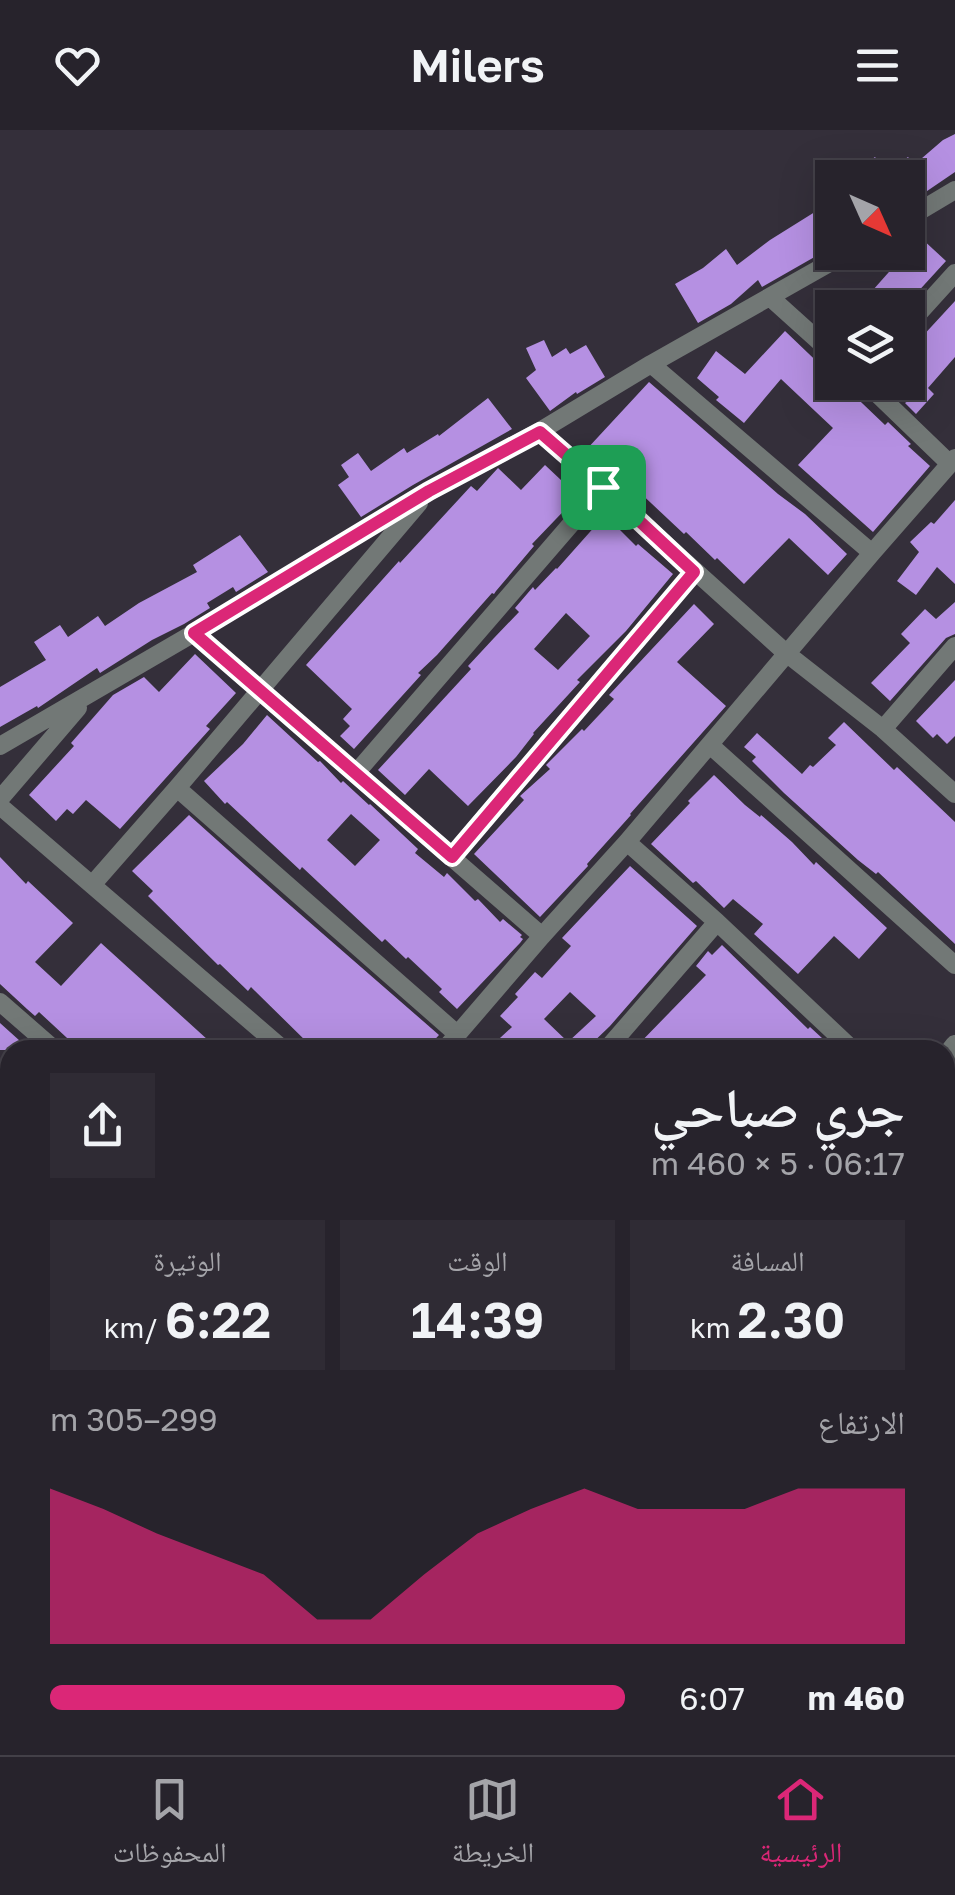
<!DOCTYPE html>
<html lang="ar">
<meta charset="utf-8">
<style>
:root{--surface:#27232c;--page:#2f2b34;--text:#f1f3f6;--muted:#a4a4a9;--line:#434048;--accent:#db2777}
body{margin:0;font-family:"Golos Text","Noto Naskh Arabic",sans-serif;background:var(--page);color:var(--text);direction:rtl;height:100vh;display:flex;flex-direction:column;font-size:38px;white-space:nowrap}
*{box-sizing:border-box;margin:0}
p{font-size:32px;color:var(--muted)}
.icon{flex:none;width:55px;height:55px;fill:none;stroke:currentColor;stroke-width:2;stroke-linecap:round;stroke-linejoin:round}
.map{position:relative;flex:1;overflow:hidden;direction:ltr}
.side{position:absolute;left:0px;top:910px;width:955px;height:715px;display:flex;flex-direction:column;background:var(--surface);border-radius:30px 30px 0 0;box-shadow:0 10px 40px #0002,0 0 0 2px var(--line);direction:rtl}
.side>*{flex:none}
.needle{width:65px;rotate:135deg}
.tools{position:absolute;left:815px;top:30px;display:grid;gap:20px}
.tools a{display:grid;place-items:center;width:110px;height:110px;border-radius:0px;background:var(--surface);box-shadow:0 10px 40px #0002,0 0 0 2px var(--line);font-size:50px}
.pin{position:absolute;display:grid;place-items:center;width:85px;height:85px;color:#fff;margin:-42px;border-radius:20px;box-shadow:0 5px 15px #0006}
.round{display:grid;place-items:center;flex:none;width:105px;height:105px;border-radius:0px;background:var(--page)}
.summary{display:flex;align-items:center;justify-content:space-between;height:170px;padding:0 50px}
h1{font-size:55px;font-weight:600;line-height:75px}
.figures{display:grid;grid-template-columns:repeat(3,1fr);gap:15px;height:170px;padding:10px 50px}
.figures div{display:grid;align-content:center;border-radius:0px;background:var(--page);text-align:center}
.figures b{font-size:50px;font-weight:600}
.figures small{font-size:28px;font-weight:400}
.figures p{font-size:28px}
.chart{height:280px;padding:20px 50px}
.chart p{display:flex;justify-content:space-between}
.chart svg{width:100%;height:180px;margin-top:10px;fill:var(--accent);opacity:.7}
ul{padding:0 50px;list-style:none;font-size:32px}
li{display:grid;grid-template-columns:160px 120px 1fr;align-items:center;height:75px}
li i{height:25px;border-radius:12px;background:var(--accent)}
header{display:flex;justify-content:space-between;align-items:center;height:130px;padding:0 50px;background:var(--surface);font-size:45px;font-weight:600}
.tab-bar{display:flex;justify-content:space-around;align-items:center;height:140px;border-top:2px solid var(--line);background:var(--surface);font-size:28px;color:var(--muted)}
.tab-bar a{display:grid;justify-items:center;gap:5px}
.tab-bar .active{color:var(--accent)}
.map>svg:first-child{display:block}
</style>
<header><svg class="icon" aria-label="menu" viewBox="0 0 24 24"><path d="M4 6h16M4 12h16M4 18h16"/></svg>Milers<svg class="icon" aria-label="heart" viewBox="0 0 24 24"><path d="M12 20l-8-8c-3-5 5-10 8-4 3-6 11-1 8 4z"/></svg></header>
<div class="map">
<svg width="955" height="1625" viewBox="0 0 955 1625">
<rect width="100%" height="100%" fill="#342f3a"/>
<path fill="#b590e2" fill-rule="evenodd" d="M 955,4 L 955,42 L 908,74 L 908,48 L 866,48 L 860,38 L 875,27 L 886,43 L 908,27 L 914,35 L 943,10 Z
M 826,75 L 832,86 L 832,117 L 762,157 L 758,150 L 731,174 L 698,193 L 675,154 L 703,138 L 726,119 L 737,135 L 770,110 Z
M 920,107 L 946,131 L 903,178 L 857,178 Z
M 955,171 L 955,227 L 928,258 L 934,264 L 916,284 L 905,273 L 908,271 L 888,252 L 908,252 L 908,222 Z
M 785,201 L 832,246 L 832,252 L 840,252 L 885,295 L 888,292 L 911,314 L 908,316 L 930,336 L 873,402 L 798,335 L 833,298 L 781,249 L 744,293 L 716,270 L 719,267 L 697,248 L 716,221 L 745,244 Z
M 544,210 L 552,227 L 566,218 L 570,224 L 586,215 L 605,247 L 577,264 L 576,262 L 550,281 L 526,248 L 536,240 L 526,218 Z
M 649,252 L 778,364 L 805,384 L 847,424 L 828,445 L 789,408 L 744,454 L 717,428 L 715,430 L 686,402 L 684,404 L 635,358 L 631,362 L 586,320 Z
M 488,268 L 512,299 L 413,355 L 361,387 L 338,355 L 349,347 L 341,335 L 358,323 L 371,341 L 404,318 L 407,323 L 438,304 L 439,306 Z
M 545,335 L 578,366 L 532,414 L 534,416 L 496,461 L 494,464 L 492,463 L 437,525 L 418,543 L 421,545 L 354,619 L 340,606 L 350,596 L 343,589 L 352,579 L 306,535 L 399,431 L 400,433 L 471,356 L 477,361 L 498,338 L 521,360 Z
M 955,370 L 955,454 L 937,437 L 916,465 L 897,451 L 919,422 L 910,412 L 931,392 L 934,394 Z
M 605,385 L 636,416 L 638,414 L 673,444 L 626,501 L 577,550 L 580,552 L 533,603 L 534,604 L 516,627 L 468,676 L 429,639 L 405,665 L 378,640 L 471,539 L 468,536 L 494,508 L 519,482 L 515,478 L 533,457 L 535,460 L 556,438 L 557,439 ZM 566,483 L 590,506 L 558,540 L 534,519 Z
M 240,405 L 268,442 L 236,462 L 233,457 L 207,473 L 210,478 L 184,494 L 152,510 L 100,543 L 97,538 L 38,578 L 37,576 L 0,597 L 0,557 L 46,530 L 34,512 L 60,495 L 68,507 L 98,486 L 105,496 L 139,473 L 197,442 L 193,435 Z
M 955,472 L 955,504 L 946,508 L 890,571 L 871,553 L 910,513 L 901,504 L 925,479 L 936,489 Z
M 694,474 L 714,494 L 677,532 L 726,576 L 630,684 L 631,685 L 587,734 L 588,736 L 540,787 L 474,724 L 524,670 L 520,666 L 550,639 L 546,635 L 582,599 L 584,601 L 614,569 L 609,565 Z
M 195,524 L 236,563 L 206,596 L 210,599 L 120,699 L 86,670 L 73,684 L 67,679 L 56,691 L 29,665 L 74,616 L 71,613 L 113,565 L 144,547 L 159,562 Z
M 955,550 L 955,606 L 947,614 L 937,604 L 933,608 L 916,591 Z
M 267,585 L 318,632 L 320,631 L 341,653 L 343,651 L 369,675 L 370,674 L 418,719 L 415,723 L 444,747 L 447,743 L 475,771 L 478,769 L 500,792 L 503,789 L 522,805 L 520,807 L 523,809 L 520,813 L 457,879 L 439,862 L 442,859 L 408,827 L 406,829 L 385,809 L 382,812 L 302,737 L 300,740 L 227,672 L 225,674 L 204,651 L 243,614 ZM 351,684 L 380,710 L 355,736 L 327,710 Z
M 844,592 L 894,640 L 897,637 L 955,692 L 955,814 L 878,742 L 876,744 L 858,730 L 784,663 L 752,631 L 756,627 L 744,617 L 757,603 L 802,644 L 810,635 L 813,637 L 836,615 L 828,608 Z
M 714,645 L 745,675 L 760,687 L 761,685 L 792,712 L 814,735 L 816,732 L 887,798 L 859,829 L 834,806 L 798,844 L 754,804 L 763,794 L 733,769 L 724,778 L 696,751 L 693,753 L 651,714 L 690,673 L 688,671 Z
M 189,685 L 284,770 L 439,905 L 425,920 L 315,920 L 251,857 L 248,861 L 220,834 L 218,835 L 148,766 L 153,761 L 132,741 Z
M 0,727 L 26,754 L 28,751 L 73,793 L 35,832 L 61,856 L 101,813 L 219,920 L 80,920 L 39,882 L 35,886 L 27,879 L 0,854 Z
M 630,736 L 697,796 L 610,896 L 585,920 L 487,920 L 512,897 L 500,886 L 518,867 L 515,864 L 535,842 L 542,848 L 571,816 L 562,808 ZM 570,862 L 596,886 L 568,912 L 544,889 Z
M 722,815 L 808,899 L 810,897 L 835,920 L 633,920 L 706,845 L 696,836 L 708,821 L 712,825 Z
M 0,893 L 30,920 L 0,920 Z"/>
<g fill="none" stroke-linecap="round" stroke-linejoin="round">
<path stroke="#727876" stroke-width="18" d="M 908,88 L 955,60
M 771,168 L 832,223
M 908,195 L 955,143
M 651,234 L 872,423
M 865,252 L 950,334
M 540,301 L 786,523 L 883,599 L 955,664
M 194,503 L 542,806
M 883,599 L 955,516
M 710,615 L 955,835
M 0,616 L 194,503 L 429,361 L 540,301 L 651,234 L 849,122
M 356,643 L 603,357
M 177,658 L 457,904
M 0,669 L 78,578
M 0,676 L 284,920
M 627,712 L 717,792 L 853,920
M 451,727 L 694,442
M 92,755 L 177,658 L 419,373
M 0,872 L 55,920
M 444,920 L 542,806 L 627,712 L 872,423 L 955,328
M 606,920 L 717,792
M 945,1074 L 955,1080
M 945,1099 L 955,1105
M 945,1171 L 955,1161
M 0,1187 L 10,1197
M 0,1312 L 10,1321
M 945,1314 L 955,1323
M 0,1434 L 10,1422
M 945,1487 L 955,1496
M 831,1615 L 843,1625
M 0,1617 L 8,1625"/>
<path stroke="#727876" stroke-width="20" d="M 945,928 L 955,915
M 945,990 L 955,978
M 395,1625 L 404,1615"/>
</g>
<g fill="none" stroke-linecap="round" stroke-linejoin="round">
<defs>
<path id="route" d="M 540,302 L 603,357 L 694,442 L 452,727 L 194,503 L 429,361 Z"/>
</defs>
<use href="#route" stroke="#fff" stroke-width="20"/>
<use href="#route" stroke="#db2777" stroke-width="12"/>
</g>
</svg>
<div class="tools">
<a><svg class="needle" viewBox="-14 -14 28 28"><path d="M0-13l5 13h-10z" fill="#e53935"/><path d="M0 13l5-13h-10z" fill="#a4a4a9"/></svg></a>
<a><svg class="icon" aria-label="layers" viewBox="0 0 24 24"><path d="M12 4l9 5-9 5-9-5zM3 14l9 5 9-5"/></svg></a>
</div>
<div class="pin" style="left:603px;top:357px;background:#1e9e55"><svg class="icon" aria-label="arrive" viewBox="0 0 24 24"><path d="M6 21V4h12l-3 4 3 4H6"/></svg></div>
<section class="side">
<div class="summary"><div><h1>جري صباحي</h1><p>06:17 · 5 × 460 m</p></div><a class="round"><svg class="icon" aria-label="share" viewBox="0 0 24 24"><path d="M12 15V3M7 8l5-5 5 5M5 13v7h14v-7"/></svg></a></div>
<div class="figures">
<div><p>المسافة</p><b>2.30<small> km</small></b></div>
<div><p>الوقت</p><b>14:39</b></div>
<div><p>الوتيرة</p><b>6:22<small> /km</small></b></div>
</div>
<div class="chart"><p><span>الارتفاع</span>299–305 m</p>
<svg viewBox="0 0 160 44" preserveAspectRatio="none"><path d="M0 44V6L10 11L20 17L30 22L40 27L50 38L60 38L70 27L80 17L90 11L100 6L110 11L120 11L130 11L140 6L150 6L160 6V44z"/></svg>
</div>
<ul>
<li><b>460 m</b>6:07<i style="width:100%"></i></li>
</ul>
</section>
</div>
<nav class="tab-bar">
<a class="active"><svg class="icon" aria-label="home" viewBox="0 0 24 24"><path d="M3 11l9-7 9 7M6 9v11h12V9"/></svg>الرئيسية</a>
<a><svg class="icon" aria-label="map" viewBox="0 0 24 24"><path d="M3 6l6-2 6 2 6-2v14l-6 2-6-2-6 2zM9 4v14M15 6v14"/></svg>الخريطة</a>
<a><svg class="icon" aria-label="saved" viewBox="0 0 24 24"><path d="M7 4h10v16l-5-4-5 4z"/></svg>المحفوظات</a>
</nav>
